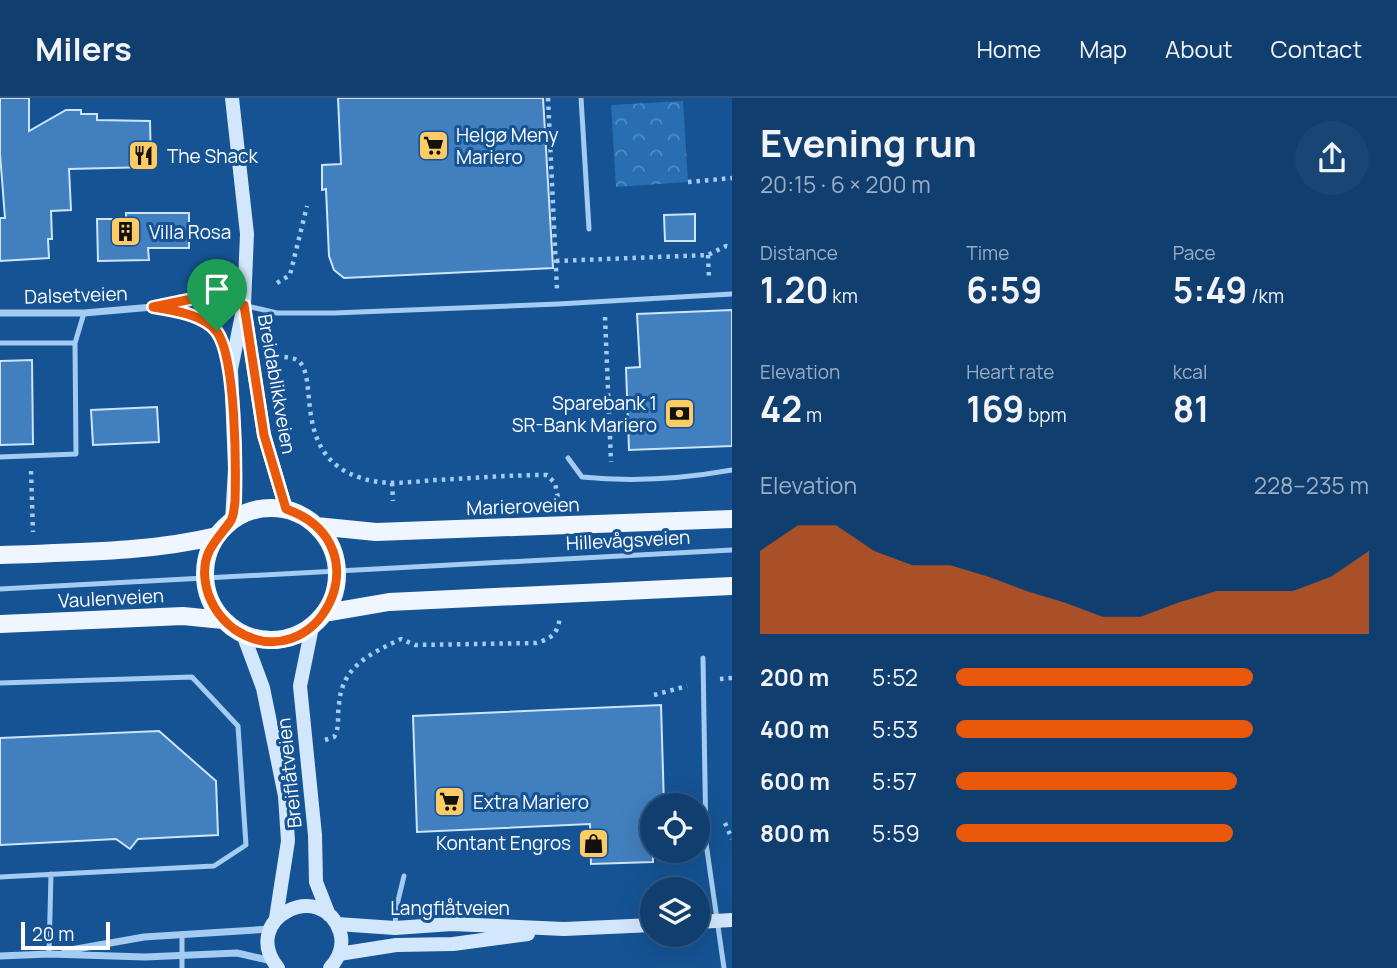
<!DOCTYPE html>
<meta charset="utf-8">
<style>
:root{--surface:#103e6f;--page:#194574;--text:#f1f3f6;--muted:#9caec3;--line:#305782;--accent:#ea580c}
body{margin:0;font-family:Manrope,sans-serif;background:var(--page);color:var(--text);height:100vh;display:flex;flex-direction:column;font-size:26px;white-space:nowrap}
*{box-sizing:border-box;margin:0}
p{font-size:23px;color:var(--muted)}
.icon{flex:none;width:38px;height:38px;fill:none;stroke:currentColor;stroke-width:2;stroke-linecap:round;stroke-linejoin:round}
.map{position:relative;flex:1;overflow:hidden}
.panel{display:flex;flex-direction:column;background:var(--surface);width:665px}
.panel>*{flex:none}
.fabs{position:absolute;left:640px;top:695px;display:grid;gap:14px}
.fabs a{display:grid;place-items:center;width:70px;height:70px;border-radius:50%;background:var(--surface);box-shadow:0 7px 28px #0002,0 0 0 2px var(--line);font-size:35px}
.scale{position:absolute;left:21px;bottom:18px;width:89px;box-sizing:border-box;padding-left:7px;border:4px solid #fff;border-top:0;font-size:19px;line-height:24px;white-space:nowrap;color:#fff;-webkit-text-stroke:5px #155394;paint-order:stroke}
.pin{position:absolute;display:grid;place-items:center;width:60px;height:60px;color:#fff;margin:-72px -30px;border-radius:50% 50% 50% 0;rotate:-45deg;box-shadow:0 0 7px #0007}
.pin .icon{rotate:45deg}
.round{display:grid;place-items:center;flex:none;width:74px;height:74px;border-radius:37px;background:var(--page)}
.head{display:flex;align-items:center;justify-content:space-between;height:119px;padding:0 28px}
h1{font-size:38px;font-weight:700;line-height:52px}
.metrics{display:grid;grid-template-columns:repeat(3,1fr);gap:10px;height:119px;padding:7px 28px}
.metrics div{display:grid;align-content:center}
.metrics b{font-size:35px;font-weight:700}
.metrics small{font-size:19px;font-weight:400}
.metrics p{font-size:19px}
.chart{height:196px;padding:14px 28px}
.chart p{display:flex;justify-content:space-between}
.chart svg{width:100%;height:126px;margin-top:7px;fill:var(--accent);opacity:.7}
ul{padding:0 28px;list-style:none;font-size:23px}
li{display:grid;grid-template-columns:112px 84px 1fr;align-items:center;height:52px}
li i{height:18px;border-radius:9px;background:var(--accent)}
header{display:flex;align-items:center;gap:42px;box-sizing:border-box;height:98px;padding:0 35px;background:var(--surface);border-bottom:2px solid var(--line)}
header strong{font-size:33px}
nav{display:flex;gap:38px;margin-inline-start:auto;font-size:24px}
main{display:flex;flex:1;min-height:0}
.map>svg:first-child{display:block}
</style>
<header>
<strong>Milers</strong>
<nav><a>Home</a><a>Map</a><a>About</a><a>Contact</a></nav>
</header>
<main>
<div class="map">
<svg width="732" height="870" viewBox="0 0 732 870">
<defs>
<pattern id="forest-crowns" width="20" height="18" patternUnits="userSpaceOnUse" patternTransform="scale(1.75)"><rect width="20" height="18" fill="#286eb3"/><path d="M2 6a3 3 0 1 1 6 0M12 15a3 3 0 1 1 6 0" fill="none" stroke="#538bc2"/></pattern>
</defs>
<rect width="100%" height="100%" fill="#155394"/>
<path fill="url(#forest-crowns)" d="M 683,3 L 688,84 L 616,89 L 611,7 Z"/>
<path fill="#427fbe" stroke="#cce4fc" stroke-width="2" d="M 0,0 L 29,0 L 29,33 L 66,12 L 81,12 L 81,16 L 97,16 L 97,22 L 150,23 L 151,69 L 69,71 L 71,112 L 51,113 L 52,141 L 48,141 L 49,160 L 0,163 L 0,120 L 5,120 L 0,56 Z
M 338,0 L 543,0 L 553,170 L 344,180 L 334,172 L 329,158 L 326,91 L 322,92 L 322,67 L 341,66 Z
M 126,115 L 189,115 L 189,150 L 148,150 L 149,162 L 98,163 L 97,121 L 126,121 Z
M 695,116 L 695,143 L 665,143 L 664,117 Z
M 732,212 L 732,348 L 629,352 L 626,270 L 640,269 L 637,216 Z
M 32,262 L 33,346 L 0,347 L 0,263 Z
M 157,309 L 159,344 L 93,347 L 91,312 Z
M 661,607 L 664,707 L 653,707 L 653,764 L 591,766 L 590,726 L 417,734 L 413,618 Z
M 159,633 L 216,683 L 218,737 L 138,741 L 130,751 L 116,741 L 0,747 L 0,640 Z"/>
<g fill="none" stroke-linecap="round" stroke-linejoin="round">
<path stroke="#a4cbf1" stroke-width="4.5" stroke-dasharray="3.5 5" stroke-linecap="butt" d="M 548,0 L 557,191
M 688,84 L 732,80
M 708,157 L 709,181
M 556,163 L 708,157 L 726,148 L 732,149
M 277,185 L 290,177 L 307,108
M 605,219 L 611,364
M 276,258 C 282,259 292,259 297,262 C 321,276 289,357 361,380 C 385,388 411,384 435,382 C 473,380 510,377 547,377 L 555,385 L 559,405
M 31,373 L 33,434
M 392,385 L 393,403
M 720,581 L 732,580
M 654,597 L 687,588
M 325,642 L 334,639 C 340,630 337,618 339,606 C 342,568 370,556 401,541 L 415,547 L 536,545 C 553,540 558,535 560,518
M 725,725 L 732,741"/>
<path stroke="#a4cbf1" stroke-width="5" d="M 581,0 L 589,131
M 247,208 L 277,215 L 334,215 L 558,206 L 732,196
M 0,245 L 75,245
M 0,359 L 76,356 L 75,245 L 84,215
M 568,360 L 582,379 C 632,384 682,381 732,372
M 0,491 L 732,452
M 703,560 L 706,745 L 724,870
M 0,585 L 192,579 L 238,628 L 246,747 L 214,768 L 0,779
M 395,830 L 396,811 L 404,778
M 182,836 L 182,870
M 49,856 L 51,776"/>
<path stroke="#a4cbf1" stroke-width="7" d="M 158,209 L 191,216 L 217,234 L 229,266
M 0,215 L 84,215 L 153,209 L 211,197 L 244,207
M 65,853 L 144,839 L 270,831
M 0,858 L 49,856 L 145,859 L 237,855 L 272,863"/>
<path stroke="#d3e7fc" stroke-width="14" d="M 245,216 L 264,337 L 286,411
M 232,423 L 235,371 L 231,271 L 244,207 L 247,136 L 232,0
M 312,529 L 300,588 L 315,737 L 316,784 L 329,817
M 243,536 L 263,590 L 285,698 L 288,743 L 276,820
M 698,824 L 732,822
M 337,826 L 395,830 L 452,826 L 564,831 L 653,827
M 339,856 L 396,847 L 453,846 L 528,836
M 278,870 C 238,820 323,780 340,834 C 344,847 339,860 330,870"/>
<path stroke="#eff6ff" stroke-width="18" d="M205 476a66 66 0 1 1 132 0a66 66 0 1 1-132 0Z
M 316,428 L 376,434 L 732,421
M 0,457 C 73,454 146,455 217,438
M 325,515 L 389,504 L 732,488
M 0,526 L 183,518 L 223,522"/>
</g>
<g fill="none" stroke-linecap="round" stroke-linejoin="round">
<defs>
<path id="route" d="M 211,197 L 244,207 L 264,337 L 286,411 C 389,447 316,586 234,531 C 218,519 207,501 205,481 C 202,454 216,443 230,424 C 234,419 234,410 235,404 C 236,369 236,260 217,234 C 205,217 173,212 153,209 Z"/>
</defs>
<use href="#route" stroke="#fff" stroke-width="14"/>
<use href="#route" stroke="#ea580c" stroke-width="9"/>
</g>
<defs>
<symbol id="supermarket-square" viewBox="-11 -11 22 22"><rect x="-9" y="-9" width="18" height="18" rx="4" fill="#ffcb65" stroke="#155394"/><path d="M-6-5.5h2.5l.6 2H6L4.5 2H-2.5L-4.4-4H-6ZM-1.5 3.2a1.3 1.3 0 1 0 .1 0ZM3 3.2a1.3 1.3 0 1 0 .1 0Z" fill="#111"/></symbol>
<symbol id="restaurant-square" viewBox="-11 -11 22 22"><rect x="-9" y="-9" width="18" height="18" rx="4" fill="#ffcb65" stroke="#155394"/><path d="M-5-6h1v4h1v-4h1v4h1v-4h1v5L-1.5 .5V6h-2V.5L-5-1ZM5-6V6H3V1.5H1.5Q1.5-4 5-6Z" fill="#111"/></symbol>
<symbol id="building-square" viewBox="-11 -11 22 22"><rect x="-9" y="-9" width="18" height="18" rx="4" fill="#ffcb65" stroke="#155394"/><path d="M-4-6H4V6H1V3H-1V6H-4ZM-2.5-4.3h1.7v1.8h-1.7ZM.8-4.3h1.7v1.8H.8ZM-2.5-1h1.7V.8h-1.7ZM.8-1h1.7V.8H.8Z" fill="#111"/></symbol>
<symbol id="bank-square" viewBox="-11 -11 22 22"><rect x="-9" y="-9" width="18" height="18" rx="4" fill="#ffcb65" stroke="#155394"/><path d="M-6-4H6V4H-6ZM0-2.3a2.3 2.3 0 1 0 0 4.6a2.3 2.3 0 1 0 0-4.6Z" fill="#111"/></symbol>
<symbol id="shop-square" viewBox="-11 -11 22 22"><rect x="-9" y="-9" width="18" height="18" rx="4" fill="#ffcb65" stroke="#155394"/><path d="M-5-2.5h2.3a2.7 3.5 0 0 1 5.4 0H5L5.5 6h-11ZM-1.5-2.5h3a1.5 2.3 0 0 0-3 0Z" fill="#111"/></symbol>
</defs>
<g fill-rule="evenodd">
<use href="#supermarket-square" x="416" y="30" width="35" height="35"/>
<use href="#restaurant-square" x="126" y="40" width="35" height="35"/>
<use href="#building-square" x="108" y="116" width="35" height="35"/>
<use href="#bank-square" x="662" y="298" width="35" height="35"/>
<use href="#supermarket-square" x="432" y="686" width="35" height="35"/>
<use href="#shop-square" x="576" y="728" width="35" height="35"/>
</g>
<g text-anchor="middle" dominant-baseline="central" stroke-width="6" stroke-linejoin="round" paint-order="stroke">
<g font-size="19" fill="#fff" stroke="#155394" text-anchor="start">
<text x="456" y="37">Helgø Meny<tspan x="456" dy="22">Mariero</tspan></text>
<text x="167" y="58">The Shack</text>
<text x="149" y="134">Villa Rosa</text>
<text x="657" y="305" text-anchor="end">Sparebank 1<tspan x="657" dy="22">SR-Bank Mariero</tspan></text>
<text x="473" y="704">Extra Mariero</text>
<text x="571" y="745" text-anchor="end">Kontant Engros</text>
</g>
<g font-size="19" fill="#fff" stroke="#155394">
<text transform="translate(76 197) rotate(-2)">Dalsetveien</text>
<text transform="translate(277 286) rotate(80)">Breidablikkveien</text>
<text transform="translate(523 408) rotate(-2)">Marieroveien</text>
<text transform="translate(628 442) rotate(-3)">Hillevågsveien</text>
<text transform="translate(111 500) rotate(-3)">Vaulenveien</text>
<text transform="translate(289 675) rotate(-96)">Breiflåtveien</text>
<text x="450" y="810">Langflåtveien</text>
</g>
</g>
</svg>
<div class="fabs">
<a><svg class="icon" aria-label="locate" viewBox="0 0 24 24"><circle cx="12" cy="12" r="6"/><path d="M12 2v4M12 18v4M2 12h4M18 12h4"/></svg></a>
<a><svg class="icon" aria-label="layers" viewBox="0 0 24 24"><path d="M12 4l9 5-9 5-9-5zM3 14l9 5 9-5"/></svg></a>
</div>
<div class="scale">20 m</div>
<div class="pin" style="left:217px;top:233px;background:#1e9e55"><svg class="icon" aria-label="arrive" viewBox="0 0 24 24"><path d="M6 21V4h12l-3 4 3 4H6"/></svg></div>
</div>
<section class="panel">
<div class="head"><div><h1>Evening run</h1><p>20:15 · 6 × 200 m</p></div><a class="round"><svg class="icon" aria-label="share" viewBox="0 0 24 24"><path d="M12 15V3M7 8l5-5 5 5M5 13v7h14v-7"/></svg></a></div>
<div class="metrics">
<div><p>Distance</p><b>1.20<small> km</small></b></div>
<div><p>Time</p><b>6:59</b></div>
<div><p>Pace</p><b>5:49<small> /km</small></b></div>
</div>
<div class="metrics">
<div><p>Elevation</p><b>42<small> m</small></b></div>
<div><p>Heart rate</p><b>169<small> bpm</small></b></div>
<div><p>kcal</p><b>81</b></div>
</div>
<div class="chart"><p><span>Elevation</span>228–235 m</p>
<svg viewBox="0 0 160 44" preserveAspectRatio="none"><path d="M0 44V15L10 6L20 6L30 15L40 20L50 20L60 24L70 29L80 33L90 38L100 38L110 33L120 29L130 29L140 29L150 24L160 15V44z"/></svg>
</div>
<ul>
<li><b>200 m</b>5:52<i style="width:72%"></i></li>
<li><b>400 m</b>5:53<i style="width:72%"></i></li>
<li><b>600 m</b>5:57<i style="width:68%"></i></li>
<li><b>800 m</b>5:59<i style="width:67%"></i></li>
</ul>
</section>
</main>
